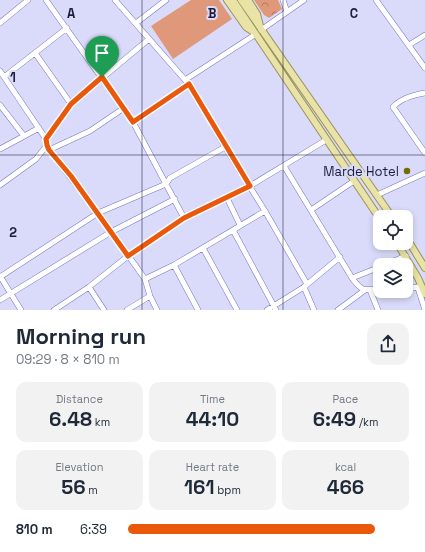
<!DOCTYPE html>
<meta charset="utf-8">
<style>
:root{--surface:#fff;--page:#f2f2f3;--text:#1f2937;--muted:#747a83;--accent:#ea580c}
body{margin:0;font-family:"Space Grotesk",sans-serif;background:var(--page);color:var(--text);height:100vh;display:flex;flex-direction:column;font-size:15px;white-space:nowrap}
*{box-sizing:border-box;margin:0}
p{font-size:13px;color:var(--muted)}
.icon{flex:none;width:22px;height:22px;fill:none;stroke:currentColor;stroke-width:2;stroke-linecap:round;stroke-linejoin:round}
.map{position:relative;height:310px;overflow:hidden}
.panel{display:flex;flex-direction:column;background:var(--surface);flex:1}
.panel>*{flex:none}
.buttons{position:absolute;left:373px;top:210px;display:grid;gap:8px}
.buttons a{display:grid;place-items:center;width:40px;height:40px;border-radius:8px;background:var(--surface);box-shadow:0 2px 6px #0003;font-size:20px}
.pin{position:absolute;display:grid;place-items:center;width:34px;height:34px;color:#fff;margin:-41px -17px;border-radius:50% 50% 50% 0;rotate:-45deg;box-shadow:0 0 4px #0007}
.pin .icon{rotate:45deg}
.round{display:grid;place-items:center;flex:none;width:42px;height:42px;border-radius:12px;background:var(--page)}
.headline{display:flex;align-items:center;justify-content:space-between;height:68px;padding:0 16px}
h1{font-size:22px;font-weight:700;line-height:30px}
.figures{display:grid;grid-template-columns:repeat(3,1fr);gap:6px;height:68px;padding:4px 16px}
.figures div{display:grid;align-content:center;border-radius:10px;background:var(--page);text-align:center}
.figures b{font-size:20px;font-weight:700}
.figures small{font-size:11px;font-weight:400}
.figures p{font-size:11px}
ul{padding:0 16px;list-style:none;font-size:13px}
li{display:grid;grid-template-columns:64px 48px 1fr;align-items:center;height:30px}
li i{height:10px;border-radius:5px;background:var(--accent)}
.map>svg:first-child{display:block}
</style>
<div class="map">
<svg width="425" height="310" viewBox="0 0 425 310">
<defs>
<pattern id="park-crowns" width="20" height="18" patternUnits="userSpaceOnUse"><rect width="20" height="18" fill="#e0987a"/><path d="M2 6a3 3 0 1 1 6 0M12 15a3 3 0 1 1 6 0" fill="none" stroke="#b57b65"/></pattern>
</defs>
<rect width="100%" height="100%" fill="#dadbfa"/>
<path fill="url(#park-crowns)" d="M 254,0 L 278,0 L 282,9 L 269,18 L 264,15 Z"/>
<path fill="#e0987a" d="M 191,0 L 219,0 L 232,19 L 173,59 L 151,26 Z"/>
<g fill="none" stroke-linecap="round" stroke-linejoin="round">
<defs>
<path id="minor" d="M 46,0 L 133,122 L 184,218
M 115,0 L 193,89 L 225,147 L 265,211 L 307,284
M 283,0 L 287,12
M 376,0 L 425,68
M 0,23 L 28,0
M 136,23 L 166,0
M 261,30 L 304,0
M 409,45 L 425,35
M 35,53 L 71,104
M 0,71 L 46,139 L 47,145 L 49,150 L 98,213 L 145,279 L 150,296 L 157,310
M 4,77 L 67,28
M 185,80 L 256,34
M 425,93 C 413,95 401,98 393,107 L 425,153
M 0,105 L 24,136
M 133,122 L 189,84
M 46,139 L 71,104 L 149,39
M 0,149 L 39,128
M 49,150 L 90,131 L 124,108
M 284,166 L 352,278 C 362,292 364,290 380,289
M 0,185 L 36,159 L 47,145
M 377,195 L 425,173
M 227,198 L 240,225
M 311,210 L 354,181
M 233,230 L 276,310
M 203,248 L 237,310
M 174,265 L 198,310
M 384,265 L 406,256
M 0,276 L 21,310
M 0,277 L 98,213 L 166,184 L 170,178 L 225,147
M 352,278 L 380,267
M 145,279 L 174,265 L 265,211
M 89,287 L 104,310
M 304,287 L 314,310
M 406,288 L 419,287
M 418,288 L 425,310
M 370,290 L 378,310
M 0,300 L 111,232 L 175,199
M 54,310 L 89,287 L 128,256 L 184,218 L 250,186 L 326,140
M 127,310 L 150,296
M 267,310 L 304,287 L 340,257
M 338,310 L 365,290"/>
<path id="major" d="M 227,0 L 246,27 L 252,31
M 233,0 L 380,219
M 241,0 L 392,217
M 248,0 L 257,14 L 260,26
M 406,237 L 425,268
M 397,243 L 418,278 L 425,294"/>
</defs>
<use href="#minor" stroke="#7876bc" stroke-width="6"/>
<use href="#major" stroke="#98925b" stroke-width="8"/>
<use href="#minor" stroke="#fff" stroke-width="5"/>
<use href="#major" stroke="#e9e3a7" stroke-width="6"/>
</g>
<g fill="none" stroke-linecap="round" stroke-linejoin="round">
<defs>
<path id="route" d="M 102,77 L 133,122 L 189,84 L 250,186 L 184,218 L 128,256 L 71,176 L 49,150 L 47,145 L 46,139 L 71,104 Z"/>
</defs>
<use href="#route" stroke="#fff" stroke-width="8"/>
<use href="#route" stroke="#ea580c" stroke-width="5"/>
</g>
<path fill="none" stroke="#1e1d39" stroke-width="1" stroke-opacity="0.55" d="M 142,0 L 142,310M 283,0 L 283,310M 0,155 L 425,155"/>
<circle fill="#736b04" stroke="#dadbfa" stroke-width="1.5" cx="407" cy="171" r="4"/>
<g text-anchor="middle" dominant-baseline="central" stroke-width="4" stroke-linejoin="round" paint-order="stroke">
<g font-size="13" fill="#1e1d39" stroke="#dadbfa" text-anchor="end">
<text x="399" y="171">Marde Hotel</text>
</g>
</g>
<g font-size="13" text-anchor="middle" font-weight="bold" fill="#1e1d39" stroke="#dadbfa" stroke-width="4" stroke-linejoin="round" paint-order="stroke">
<text x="71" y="18">A</text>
<text x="212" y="18">B</text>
<text x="354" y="18">C</text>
<text x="13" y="82">1</text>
<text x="13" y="237">2</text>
</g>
</svg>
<div class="buttons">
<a><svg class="icon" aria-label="locate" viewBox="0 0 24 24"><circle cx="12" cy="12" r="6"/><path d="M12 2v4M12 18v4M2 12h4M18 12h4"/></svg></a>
<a><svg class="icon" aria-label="layers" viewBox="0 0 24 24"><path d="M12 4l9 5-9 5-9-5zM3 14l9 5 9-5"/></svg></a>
</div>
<div class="pin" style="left:102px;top:77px;background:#1e9e55"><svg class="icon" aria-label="arrive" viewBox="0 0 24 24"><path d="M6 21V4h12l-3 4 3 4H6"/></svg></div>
</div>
<section class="panel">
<div class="headline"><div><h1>Morning run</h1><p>09:29 · 8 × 810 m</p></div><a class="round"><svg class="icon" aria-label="share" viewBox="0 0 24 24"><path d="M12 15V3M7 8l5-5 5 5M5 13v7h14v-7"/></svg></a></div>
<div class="figures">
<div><p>Distance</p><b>6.48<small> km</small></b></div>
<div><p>Time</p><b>44:10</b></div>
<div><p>Pace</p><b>6:49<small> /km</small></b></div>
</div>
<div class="figures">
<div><p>Elevation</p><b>56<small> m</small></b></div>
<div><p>Heart rate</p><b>161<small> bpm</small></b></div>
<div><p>kcal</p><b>466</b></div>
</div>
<ul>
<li><b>810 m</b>6:39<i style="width:88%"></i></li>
</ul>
</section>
